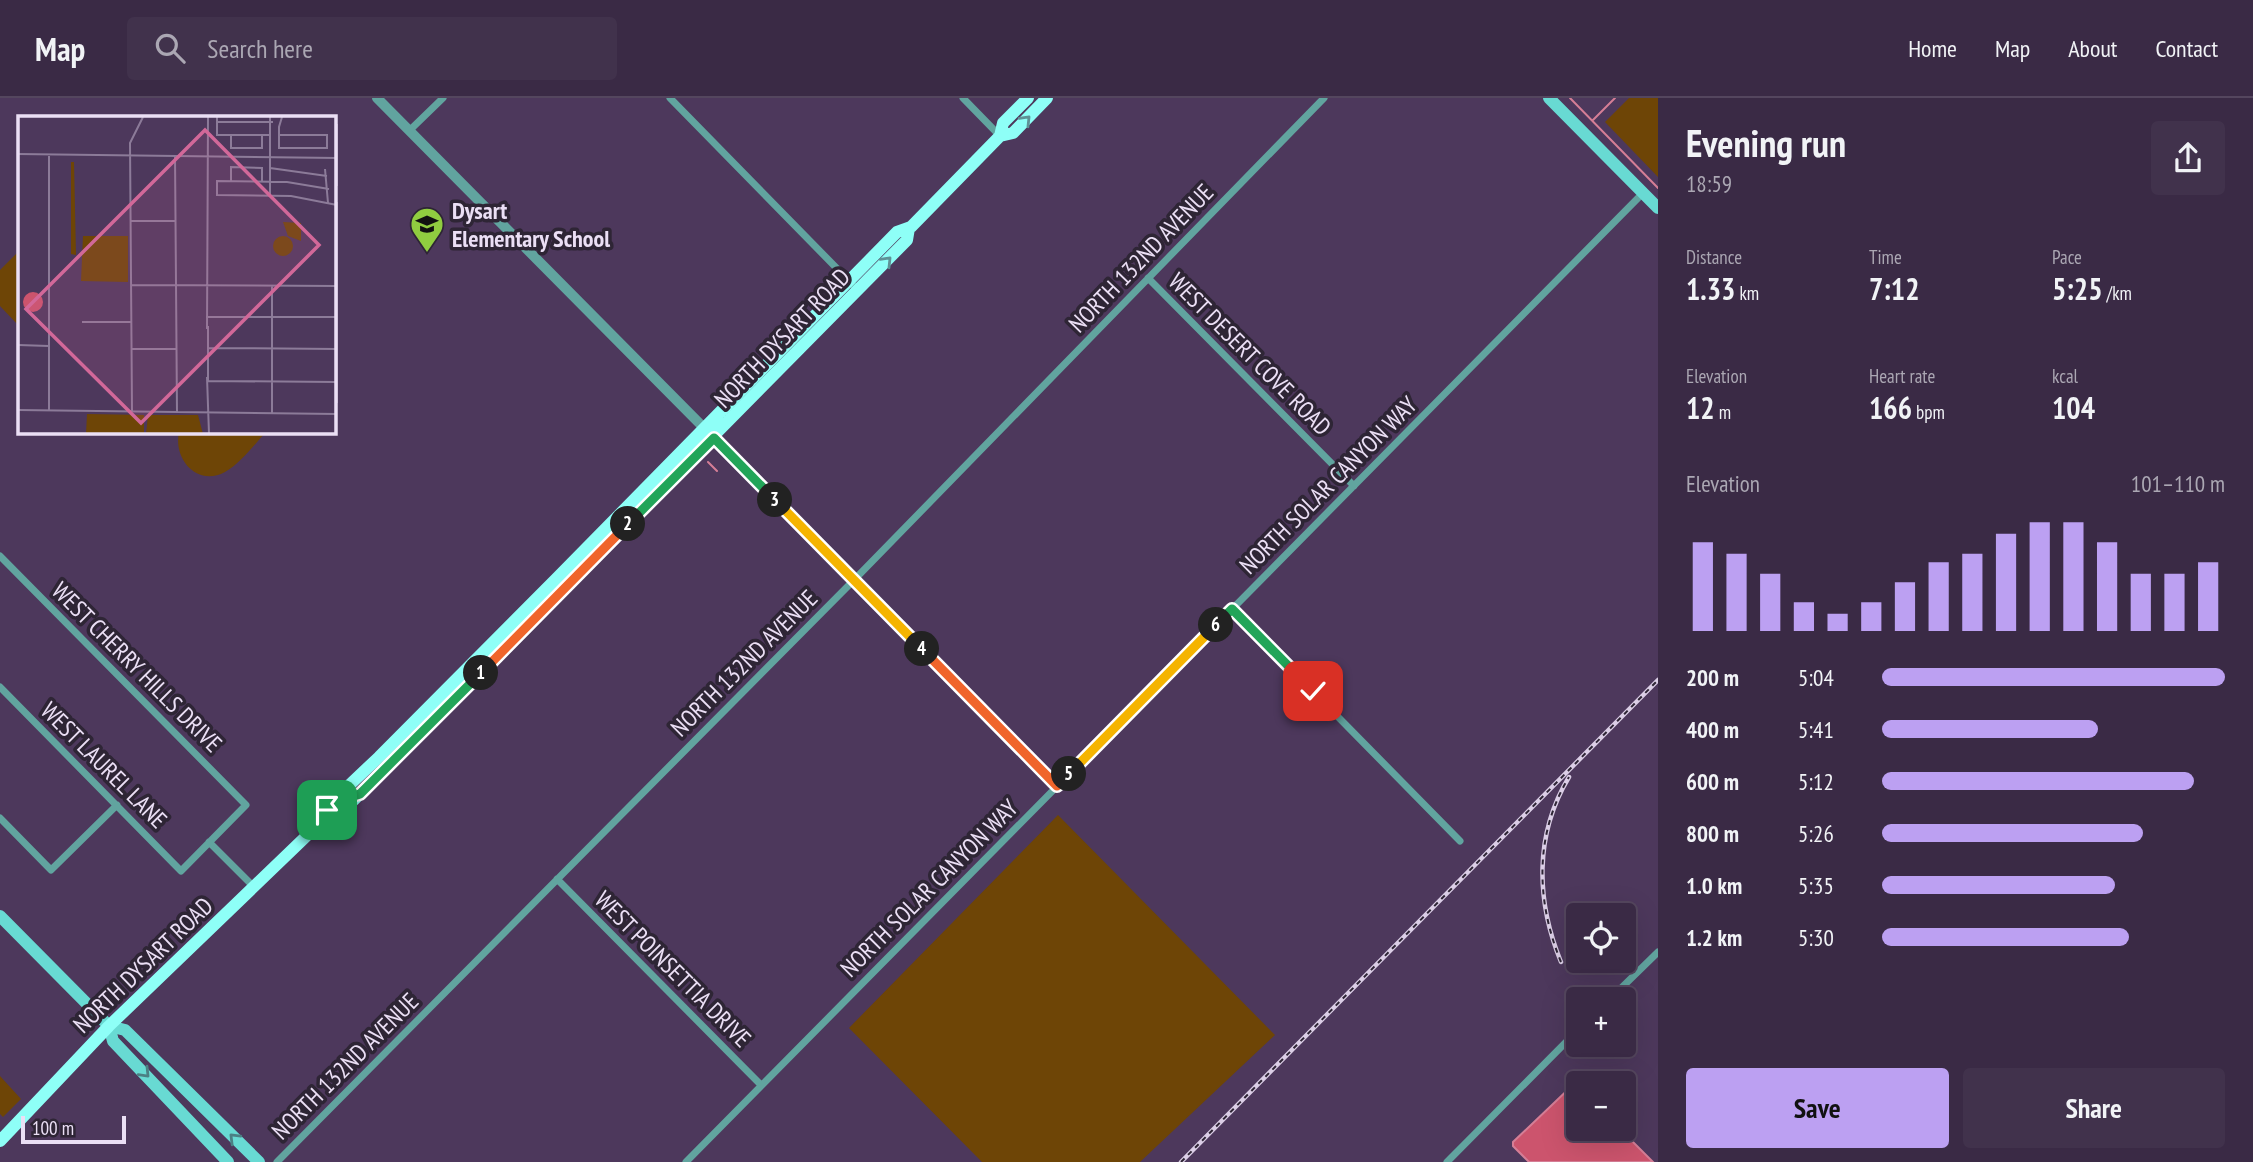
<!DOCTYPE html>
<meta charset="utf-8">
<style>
:root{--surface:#3a2a45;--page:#41324c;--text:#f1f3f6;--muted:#aba7b3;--line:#54465e;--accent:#bca0f2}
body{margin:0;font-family:"PT Sans Narrow",sans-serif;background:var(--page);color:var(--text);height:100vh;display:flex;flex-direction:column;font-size:26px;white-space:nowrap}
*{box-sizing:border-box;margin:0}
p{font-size:23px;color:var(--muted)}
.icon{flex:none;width:38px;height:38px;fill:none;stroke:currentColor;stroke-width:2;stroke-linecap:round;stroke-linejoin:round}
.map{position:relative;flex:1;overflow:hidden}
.sheet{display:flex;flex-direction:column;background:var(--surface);width:595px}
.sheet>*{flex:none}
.buttons{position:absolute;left:1566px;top:805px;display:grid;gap:14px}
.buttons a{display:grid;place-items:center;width:70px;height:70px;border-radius:7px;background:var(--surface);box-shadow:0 7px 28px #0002,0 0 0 2px var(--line);font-size:35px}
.scale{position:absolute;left:21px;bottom:18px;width:105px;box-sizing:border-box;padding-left:7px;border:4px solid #ebdff5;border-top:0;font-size:19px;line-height:24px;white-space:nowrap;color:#ebdff5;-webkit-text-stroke:5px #2e2535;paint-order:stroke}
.pin{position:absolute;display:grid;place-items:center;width:60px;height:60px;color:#fff;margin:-30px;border-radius:14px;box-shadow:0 4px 10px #0006}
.km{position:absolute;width:35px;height:35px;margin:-18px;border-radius:50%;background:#222;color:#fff;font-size:19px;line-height:35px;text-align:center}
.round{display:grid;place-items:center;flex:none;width:74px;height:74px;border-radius:7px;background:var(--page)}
.head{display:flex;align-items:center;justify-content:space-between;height:119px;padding:0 28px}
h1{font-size:38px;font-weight:600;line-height:52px}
.metrics{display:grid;grid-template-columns:repeat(3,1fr);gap:10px;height:119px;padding:7px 28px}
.metrics div{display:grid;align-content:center}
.metrics b{font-size:30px;font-weight:600}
.metrics small{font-size:19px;font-weight:400}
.metrics p{font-size:19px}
.chart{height:196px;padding:14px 28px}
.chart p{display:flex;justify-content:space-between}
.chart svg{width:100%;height:126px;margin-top:7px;stroke:var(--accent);stroke-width:6}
.action{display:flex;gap:14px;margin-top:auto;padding:14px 28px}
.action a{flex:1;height:80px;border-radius:7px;background:var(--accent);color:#111;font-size:28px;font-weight:600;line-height:80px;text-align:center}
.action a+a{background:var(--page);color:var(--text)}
ul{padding:0 28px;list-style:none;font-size:23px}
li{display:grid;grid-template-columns:112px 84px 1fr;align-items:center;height:52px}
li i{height:18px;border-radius:9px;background:var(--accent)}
header{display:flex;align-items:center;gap:42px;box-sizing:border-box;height:98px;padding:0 35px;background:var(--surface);border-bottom:2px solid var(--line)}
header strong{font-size:33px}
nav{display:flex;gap:38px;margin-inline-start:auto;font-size:24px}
.search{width:490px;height:63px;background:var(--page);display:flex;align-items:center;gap:18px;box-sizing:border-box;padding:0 24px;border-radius:7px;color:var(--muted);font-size:26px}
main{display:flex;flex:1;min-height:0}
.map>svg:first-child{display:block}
</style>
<header>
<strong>Map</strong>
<div class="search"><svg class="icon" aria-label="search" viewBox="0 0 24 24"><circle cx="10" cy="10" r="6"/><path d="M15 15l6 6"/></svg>Search here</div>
<nav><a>Home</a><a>Map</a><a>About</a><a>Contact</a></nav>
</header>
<main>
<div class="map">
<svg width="1658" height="1064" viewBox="0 0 1658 1064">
<rect width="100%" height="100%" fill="#4d385c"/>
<path fill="#6e4506" d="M 1629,0 L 1658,0 L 1658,79 L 1605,24 Z
M 19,153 L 19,228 L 0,208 L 0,172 Z
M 179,334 L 266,334 C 254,347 241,365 225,374 C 197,389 173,361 179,334 Z
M 1058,717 L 1275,937 L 1140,1064 L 982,1064 L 849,930 Z
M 0,978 L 21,1001 L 3,1019 L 0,1016 Z"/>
<path fill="#cc546d" stroke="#d57e96" stroke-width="2" d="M 1575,985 L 1578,988 L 1578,1031 L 1620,1031 L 1653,1064 L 1529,1064 L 1513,1048 L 1513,1044 Z"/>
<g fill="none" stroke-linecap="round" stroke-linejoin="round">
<path stroke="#d57e96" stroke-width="2" d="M 1570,0 L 1658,90
M 1593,22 L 1615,0
M 708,364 L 717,373
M 74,924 L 81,917"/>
<path stroke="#61a49f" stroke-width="7" d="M 670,0 L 858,192
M 963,0 L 1000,38
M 410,32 L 443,0
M 1148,180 L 1354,388
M 714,340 L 1057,688
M 0,458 L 246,707 L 181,773 L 0,589
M 1232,511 L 1460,743
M 0,720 L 51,772 L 117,707
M 209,744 L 254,789
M 557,781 L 761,987
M 1610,901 L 1658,854
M 277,1064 L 854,482 L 1324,0
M 686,1064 L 1643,95
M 1447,1064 L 1578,932"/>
<path stroke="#61a49f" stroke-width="10" d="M 377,0 L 710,336"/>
<path stroke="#68dad3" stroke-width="12" d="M 1549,0 L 1658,110
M 0,818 L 109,928 L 113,943 L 228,1064
M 109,928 L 125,932 L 259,1064"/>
<path stroke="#8efff7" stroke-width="12" d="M 1000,38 L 1013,35 L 1047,0
M 319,726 L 331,725 L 907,142 L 909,130
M 0,1043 L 109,928 L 319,726 L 323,712 L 379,659 L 558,479 L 897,134 L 911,129 L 1000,38 L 1003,25 L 1028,0"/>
<defs>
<path id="rail" d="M 1561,864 C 1536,803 1534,737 1569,679
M 1181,1064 L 1658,582"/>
</defs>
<use href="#rail" stroke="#dbcee6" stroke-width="4.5"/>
<use href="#rail" stroke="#2e2535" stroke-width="2" stroke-dasharray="5" stroke-linecap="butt"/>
</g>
<defs><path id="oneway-chevron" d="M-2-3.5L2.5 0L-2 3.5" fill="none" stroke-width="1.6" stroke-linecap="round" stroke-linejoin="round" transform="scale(1.75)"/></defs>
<g stroke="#5e9296">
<use href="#oneway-chevron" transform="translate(1026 22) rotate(-46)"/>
<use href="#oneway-chevron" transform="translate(887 163) rotate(-46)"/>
</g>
<g stroke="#4b8084">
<use href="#oneway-chevron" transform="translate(145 975) rotate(46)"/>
<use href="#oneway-chevron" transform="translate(234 1040) rotate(-135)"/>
</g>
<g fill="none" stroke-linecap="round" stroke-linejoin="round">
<defs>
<path id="split-1" d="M 327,712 C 342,710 345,699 360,696 L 481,575"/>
<path id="split-2" d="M 481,575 L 628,426"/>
<path id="split-3" d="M 628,426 L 714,340 L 775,402"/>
<path id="split-4" d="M 775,402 L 922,551"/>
<path id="split-5" d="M 922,551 L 1057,688 L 1069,676"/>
<path id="split-6" d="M 1069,676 L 1216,527"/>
<path id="split-7" d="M 1216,527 L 1232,511 L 1313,593"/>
</defs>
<use href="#split-1" stroke="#fff" stroke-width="14"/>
<use href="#split-2" stroke="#fff" stroke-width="14"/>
<use href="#split-3" stroke="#fff" stroke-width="14"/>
<use href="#split-4" stroke="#fff" stroke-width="14"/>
<use href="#split-5" stroke="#fff" stroke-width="14"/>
<use href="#split-6" stroke="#fff" stroke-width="14"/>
<use href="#split-7" stroke="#fff" stroke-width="14"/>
<use href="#split-1" stroke="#22a559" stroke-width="9"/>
<use href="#split-2" stroke="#f0652b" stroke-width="9"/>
<use href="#split-3" stroke="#22a559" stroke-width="9"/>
<use href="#split-4" stroke="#f5b400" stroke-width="9"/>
<use href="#split-5" stroke="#f0652b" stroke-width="9"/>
<use href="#split-6" stroke="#f5b400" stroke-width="9"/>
<use href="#split-7" stroke="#22a559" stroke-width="9"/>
</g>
<defs>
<symbol id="school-pin" viewBox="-11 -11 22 30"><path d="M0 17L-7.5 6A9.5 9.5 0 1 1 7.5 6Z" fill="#90cd40" stroke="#2e2535"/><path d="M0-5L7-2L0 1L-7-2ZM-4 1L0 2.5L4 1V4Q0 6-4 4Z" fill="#111"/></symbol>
</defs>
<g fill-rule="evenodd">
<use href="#school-pin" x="408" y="107" width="38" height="52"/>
</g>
<g text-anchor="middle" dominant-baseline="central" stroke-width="7" stroke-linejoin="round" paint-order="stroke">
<g font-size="24" font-weight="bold" fill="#ebdff5" stroke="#2e2535" text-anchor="start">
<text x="452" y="112">Dysart<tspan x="452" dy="28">Elementary School</tspan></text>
</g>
<g font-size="24" fill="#ebdff5" stroke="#2e2535">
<text transform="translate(1141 160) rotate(-46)">NORTH 132ND AVENUE</text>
<text transform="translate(782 240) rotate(-46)">NORTH DYSART ROAD</text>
<text transform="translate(1250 256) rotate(45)">WEST DESERT COVE ROAD</text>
<text transform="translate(1328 387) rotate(-45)">NORTH SOLAR CANYON WAY</text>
<text transform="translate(744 565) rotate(-45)">NORTH 132ND AVENUE</text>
<text transform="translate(137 569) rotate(45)">WEST CHERRY HILLS DRIVE</text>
<text transform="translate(104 667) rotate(45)">WEST LAUREL LANE</text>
<text transform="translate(929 790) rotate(-45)">NORTH SOLAR CANYON WAY</text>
<text transform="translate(143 867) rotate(-44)">NORTH DYSART ROAD</text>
<text transform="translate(673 871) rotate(45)">WEST POINSETTIA DRIVE</text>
<text transform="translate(345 968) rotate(-45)">NORTH 132ND AVENUE</text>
</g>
</g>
<g transform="translate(18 18)">
<rect width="318" height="318" fill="#4d385c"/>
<path d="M 53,46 L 56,46 L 58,139 L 53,138 ZM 265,106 L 283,107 L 283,125 L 270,120 ZM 65,120 L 110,120 L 110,166 L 63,165 ZM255 130a10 10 0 1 1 20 0a10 10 0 1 1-20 0ZM 69,298 L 126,299 L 126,318 L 68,318 ZM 130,299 L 180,299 L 185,318 L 128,318 Z" fill="#6e4506"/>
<path d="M5 186a10 10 0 1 1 20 0a10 10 0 1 1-20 0Z" fill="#cc546d"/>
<path fill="none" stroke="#8c7b99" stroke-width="2" d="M 199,1 L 199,19 L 252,19M 252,1 L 252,80M 199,6 L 255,6M 319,8 L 319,70M 213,19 L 213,32 L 244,32 L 244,19M 261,19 L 309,19 L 309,32 L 261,32 L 261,11 L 264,1M 0,38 L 319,42M 157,39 L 159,296M 31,40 L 31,295M 252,52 L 309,60M 307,53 L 310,87M 213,65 L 213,51 L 244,52 L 244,66M 311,73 L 269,66 L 199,65 L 199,79 L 273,80 L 319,89M 319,86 L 319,287M 113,105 L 157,105M 113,169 L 319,170M 254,170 L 254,297M 188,201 L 318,201M 64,206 L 114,206M 189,213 L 190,1M 0,229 L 31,230M 190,232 L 319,233M 114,233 L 158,233M 189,261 L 191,318M 190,265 L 318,266M 190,265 L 190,210M 0,294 L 319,298M 114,295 L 112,27 L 125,1"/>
<path fill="#d26899" fill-opacity="0.15" stroke="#d26899" stroke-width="3.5" d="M 187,14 L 301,129 L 123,307 L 8,193 Z"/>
<rect width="318" height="318" fill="none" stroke="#ebdff5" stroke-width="3.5"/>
</g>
</svg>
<div class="buttons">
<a><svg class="icon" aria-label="locate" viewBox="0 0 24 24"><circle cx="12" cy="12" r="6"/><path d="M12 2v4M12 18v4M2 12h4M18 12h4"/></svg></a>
<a>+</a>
<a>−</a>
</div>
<div class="scale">100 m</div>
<div class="pin" style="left:327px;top:712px;background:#1e9e55"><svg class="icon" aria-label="arrive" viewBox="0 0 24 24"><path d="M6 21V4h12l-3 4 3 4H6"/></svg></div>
<div class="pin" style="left:1313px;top:593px;background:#d93025"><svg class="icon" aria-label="check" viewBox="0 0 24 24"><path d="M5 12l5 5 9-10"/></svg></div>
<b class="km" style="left:481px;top:575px">1</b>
<b class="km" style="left:628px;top:426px">2</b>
<b class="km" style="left:775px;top:402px">3</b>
<b class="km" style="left:922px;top:551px">4</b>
<b class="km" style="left:1069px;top:676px">5</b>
<b class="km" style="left:1216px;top:527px">6</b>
</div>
<section class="sheet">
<div class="head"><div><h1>Evening run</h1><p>18:59</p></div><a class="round"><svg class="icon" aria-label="share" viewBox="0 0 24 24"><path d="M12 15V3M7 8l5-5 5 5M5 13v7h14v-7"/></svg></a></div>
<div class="metrics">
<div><p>Distance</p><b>1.33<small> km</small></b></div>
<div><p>Time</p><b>7:12</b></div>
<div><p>Pace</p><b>5:25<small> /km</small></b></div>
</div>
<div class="metrics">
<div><p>Elevation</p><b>12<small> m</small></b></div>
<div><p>Heart rate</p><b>166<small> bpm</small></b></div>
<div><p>kcal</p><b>104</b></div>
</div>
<div class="chart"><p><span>Elevation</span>101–110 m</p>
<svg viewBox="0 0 160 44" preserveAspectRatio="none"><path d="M5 44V13M15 44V17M25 44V24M35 44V34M45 44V38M55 44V34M65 44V27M75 44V20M85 44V17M95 44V10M105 44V6M115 44V6M125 44V13M135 44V24M145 44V24M155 44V20"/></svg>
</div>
<ul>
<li><b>200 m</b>5:04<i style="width:100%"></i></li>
<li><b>400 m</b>5:41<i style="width:63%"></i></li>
<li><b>600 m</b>5:12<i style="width:91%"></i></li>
<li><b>800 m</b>5:26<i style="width:76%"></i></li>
<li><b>1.0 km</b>5:35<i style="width:68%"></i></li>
<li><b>1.2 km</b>5:30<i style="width:72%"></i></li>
</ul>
<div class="action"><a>Save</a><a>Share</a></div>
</section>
</main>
